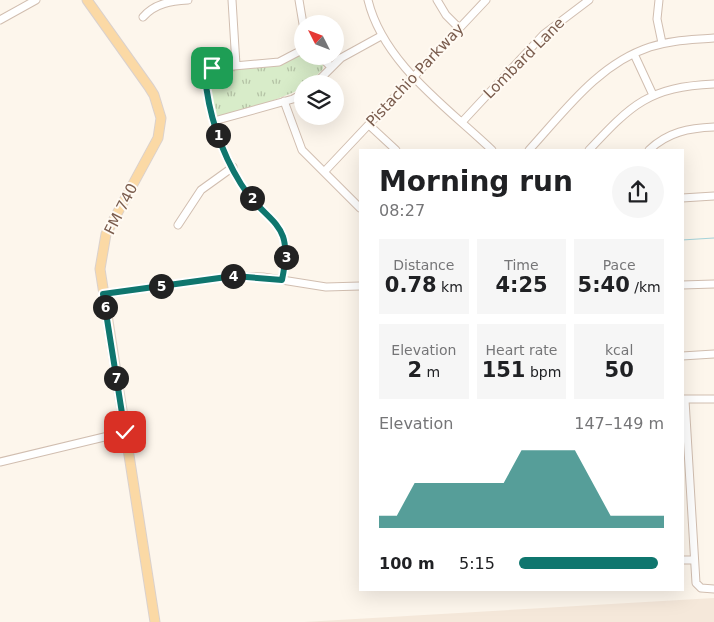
<!DOCTYPE html>
<meta charset="utf-8">
<style>
:root{--surface:#fff;--page:#f6f6f6;--text:#202124;--muted:#757577;--accent:#0f766e}
body{margin:0;font-family:"DejaVu Sans",sans-serif;background:var(--page);color:var(--text);height:100vh;display:flex;flex-direction:column;font-size:19px;white-space:nowrap}
*{box-sizing:border-box;margin:0}
p{font-size:16px;color:var(--muted)}
.icon{flex:none;width:28px;height:28px;fill:none;stroke:currentColor;stroke-width:2;stroke-linecap:round;stroke-linejoin:round}
.map{position:relative;flex:1;overflow:hidden}
.side{position:absolute;left:359px;top:149px;width:325px;height:442px;display:flex;flex-direction:column;background:var(--surface);border-radius:0px;box-shadow:0 5px 20px #0002}
.side>*{flex:none}
.needle{width:32px;rotate:312deg}
.tools{position:absolute;left:294px;top:15px;display:grid;gap:10px}
.tools a{display:grid;place-items:center;width:50px;height:50px;border-radius:50%;background:var(--surface);box-shadow:0 5px 20px #0002;font-size:25px}
.pin{position:absolute;display:grid;place-items:center;width:42px;height:42px;color:#fff;margin:-21px;border-radius:10px;box-shadow:0 2px 8px #0006}
.km{position:absolute;width:25px;height:25px;margin:-12px;border-radius:50%;background:#222;color:#fff;font-size:14px;line-height:25px;text-align:center}
.round{display:grid;place-items:center;flex:none;width:52px;height:52px;border-radius:26px;background:var(--page)}
.head{display:flex;align-items:center;justify-content:space-between;height:85px;padding:0 20px}
h1{font-size:28px;font-weight:700;line-height:38px}
.figures{display:grid;grid-template-columns:repeat(3,1fr);gap:8px;height:85px;padding:5px 20px}
.figures div{display:grid;align-content:center;border-radius:0px;background:var(--page);text-align:center}
.figures b{font-size:21px;font-weight:700}
.figures small{font-size:14px;font-weight:400}
.figures p{font-size:14px}
.chart{height:140px;padding:10px 20px}
.chart p{display:flex;justify-content:space-between}
.chart svg{width:100%;height:90px;margin-top:5px;fill:var(--accent);opacity:.7}
ul{padding:0 20px;list-style:none;font-size:16px}
li{display:grid;grid-template-columns:80px 60px 1fr;align-items:center;height:38px}
li i{height:12px;border-radius:6px;background:var(--accent)}
.map>svg:first-child{display:block}
</style>
<div class="map">
<svg width="714" height="622" viewBox="0 0 714 622">
<defs>
<pattern id="park-tufts" width="24" height="20" patternUnits="userSpaceOnUse" patternTransform="scale(1.25)"><rect width="24" height="20" fill="#d8ecc9"/><path d="M3 7l-1-3M5 7V3M7 7l1-3M15 17l-1-3M17 17v-4M19 17l1-3" fill="none" stroke="#b4c2a5"/></pattern>
</defs>
<rect width="100%" height="100%" fill="#fdf6ec"/>
<path fill="#f5e8da" d="M 714,598 L 714,622 L 304,622 Z"/>
<path fill="url(#park-tufts)" d="M 302,53 L 302,56 L 315,56 L 323,65 L 323,69 L 308,84 L 302,84 L 302,88 C 292,95 223,119 214,115 L 210,101 L 208,73 L 211,71 L 281,64 Z"/>
<g fill="none" stroke-linecap="round" stroke-linejoin="round">
<path stroke="#a5d3da" stroke-width="1" d="M 682,240 L 714,238"/>
<defs>
<path id="minor" d="M 232,0 L 236,65
M 299,0 L 303,24
M 368,0 C 383,63 447,107 492,150
M 437,0 L 446,15 L 459,28
M 659,0 L 657,19 L 662,43
M 143,17 C 155,3 172,1 188,0
M 0,20 L 36,0
M 634,54 L 653,95
M 320,56 L 331,67
M 315,84 L 341,58 L 381,36
M 284,101 L 302,150 L 360,208
M 214,121 L 293,99 L 302,94
M 462,122 L 544,34 L 589,0
M 369,125 L 396,150
M 529,150 C 564,112 598,64 650,47 C 671,40 692,40 714,38
M 589,150 C 632,104 649,87 714,84
M 649,150 C 668,132 689,128 714,127
M 324,172 L 486,0
M 682,198 L 714,196
M 178,225 L 201,190 L 233,167
M 282,280 C 295,218 268,227 241,184 C 221,152 208,113 205,75 L 212,68 L 279,62 L 302,50
M 682,285 L 714,284
M 103,294 L 234,276 L 263,277 L 326,287 L 360,286
M 682,356 L 714,354
M 682,399 L 714,399
M 685,400 L 696,583 L 701,588 L 714,589
M 0,462 L 125,432
M 682,560 L 693,560"/>
<path id="major" d="M 87,0 L 149,87 L 154,95 L 161,118 L 158,138 L 106,234 L 100,269 L 155,622"/>
</defs>
<use href="#minor" stroke="#d1beb0" stroke-width="9"/>
<use href="#major" stroke="#dad1cd" stroke-width="11"/>
<use href="#minor" stroke="#fff" stroke-width="7"/>
<use href="#major" stroke="#fbd9a5" stroke-width="9"/>
</g>
<g fill="none" stroke-linecap="round" stroke-linejoin="round">
<defs>
<path id="route" d="M 125,432 L 103,294 L 234,276 L 282,280 C 295,218 268,227 241,184 C 221,152 208,113 205,75 L 212,68"/>
</defs>
<use href="#route" stroke="#fff" stroke-width="10"/>
<use href="#route" stroke="#0f766e" stroke-width="6"/>
</g>
<g text-anchor="middle" dominant-baseline="central" stroke-width="4" stroke-linejoin="round" paint-order="stroke">
<g font-size="15" fill="#7a5c4d" stroke="#fffaf3">
<text transform="translate(524 58) rotate(-45)">Lombard Lane</text>
<text transform="translate(415 75) rotate(-47)">Pistachio Parkway</text>
<text transform="translate(121 209) rotate(-63)">FM 740</text>
</g>
</g>
</svg>
<div class="tools">
<a><svg class="needle" viewBox="-14 -14 28 28"><path d="M0-13l5 13h-10z" fill="#e53935"/><path d="M0 13l5-13h-10z" fill="#757577"/></svg></a>
<a><svg class="icon" aria-label="layers" viewBox="0 0 24 24"><path d="M12 4l9 5-9 5-9-5zM3 14l9 5 9-5"/></svg></a>
</div>
<div class="pin" style="left:212px;top:68px;background:#1e9e55"><svg class="icon" aria-label="arrive" viewBox="0 0 24 24"><path d="M6 21V4h12l-3 4 3 4H6"/></svg></div>
<div class="pin" style="left:125px;top:432px;background:#d93025"><svg class="icon" aria-label="check" viewBox="0 0 24 24"><path d="M5 12l5 5 9-10"/></svg></div>
<b class="km" style="left:218px;top:135px">1</b>
<b class="km" style="left:252px;top:198px">2</b>
<b class="km" style="left:286px;top:257px">3</b>
<b class="km" style="left:233px;top:276px">4</b>
<b class="km" style="left:161px;top:286px">5</b>
<b class="km" style="left:105px;top:307px">6</b>
<b class="km" style="left:116px;top:378px">7</b>
<section class="side">
<div class="head"><div><h1>Morning run</h1><p>08:27</p></div><a class="round"><svg class="icon" aria-label="share" viewBox="0 0 24 24"><path d="M12 15V3M7 8l5-5 5 5M5 13v7h14v-7"/></svg></a></div>
<div class="figures">
<div><p>Distance</p><b>0.78<small> km</small></b></div>
<div><p>Time</p><b>4:25</b></div>
<div><p>Pace</p><b>5:40<small> /km</small></b></div>
</div>
<div class="figures">
<div><p>Elevation</p><b>2<small> m</small></b></div>
<div><p>Heart rate</p><b>151<small> bpm</small></b></div>
<div><p>kcal</p><b>50</b></div>
</div>
<div class="chart"><p><span>Elevation</span>147–149 m</p>
<svg viewBox="0 0 160 44" preserveAspectRatio="none"><path d="M0 44V38L10 38L20 22L30 22L40 22L50 22L60 22L70 22L80 6L90 6L100 6L110 6L120 22L130 38L140 38L150 38L160 38V44z"/></svg>
</div>
<ul>
<li><b>100 m</b>5:15<i style="width:96%"></i></li>
</ul>
</section>
</div>
